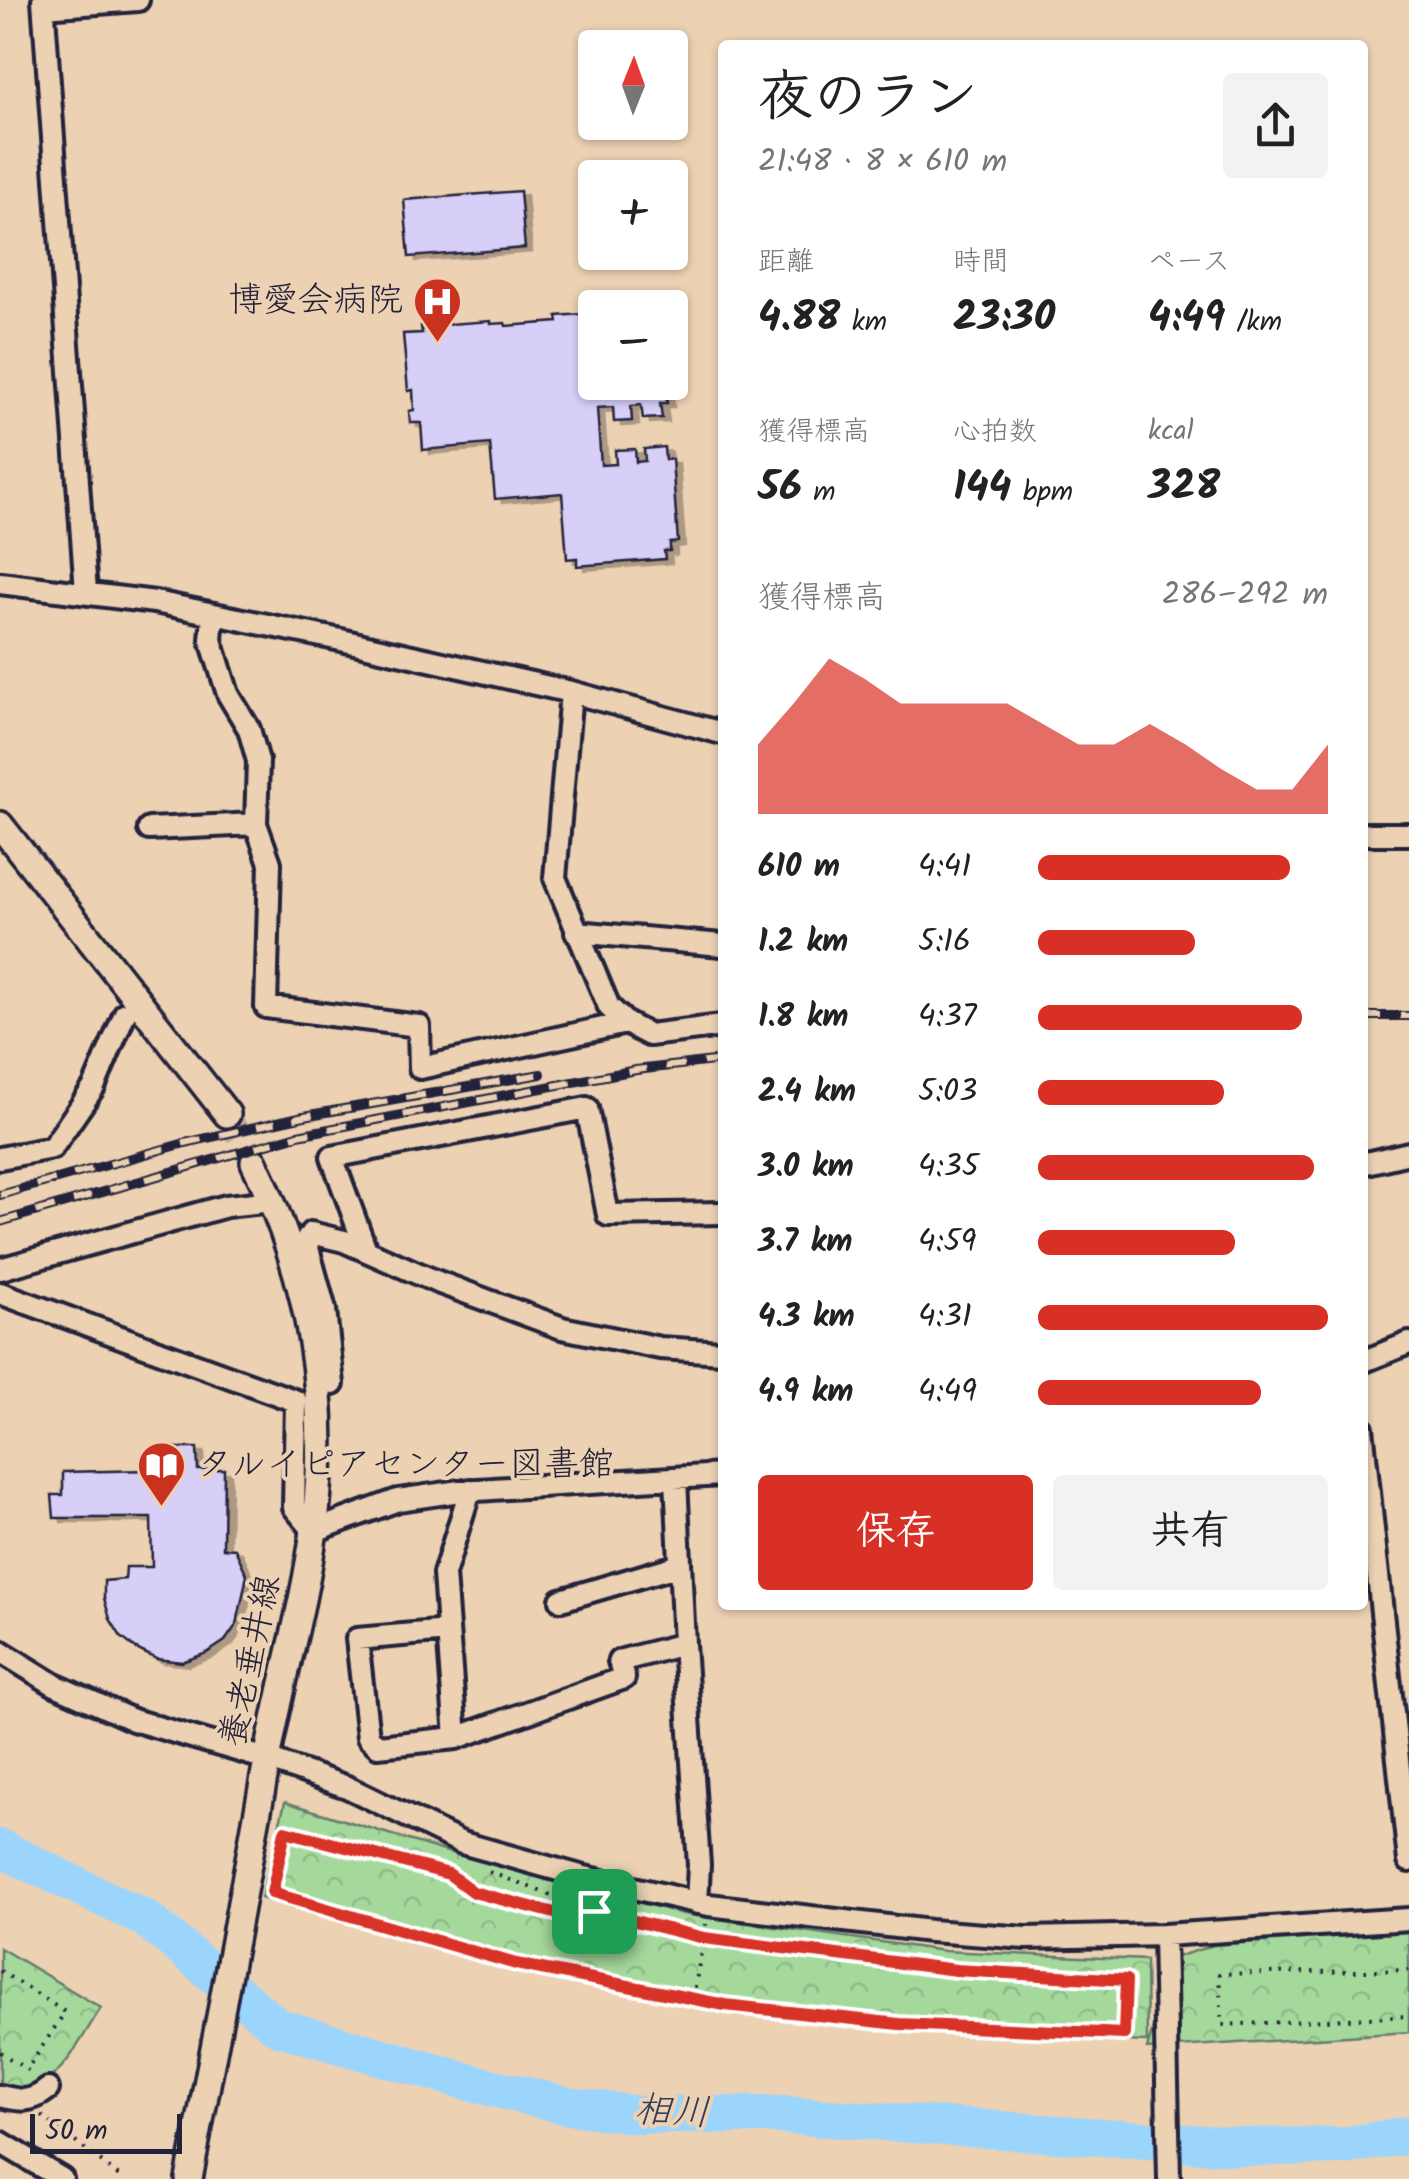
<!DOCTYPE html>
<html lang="ja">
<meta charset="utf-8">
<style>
:root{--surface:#fff;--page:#f2f2f2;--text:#222;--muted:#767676;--accent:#d93025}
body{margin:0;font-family:Kalam,"Klee One",sans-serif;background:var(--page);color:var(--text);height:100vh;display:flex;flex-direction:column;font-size:38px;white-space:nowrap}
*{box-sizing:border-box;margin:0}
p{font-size:32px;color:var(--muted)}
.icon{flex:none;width:55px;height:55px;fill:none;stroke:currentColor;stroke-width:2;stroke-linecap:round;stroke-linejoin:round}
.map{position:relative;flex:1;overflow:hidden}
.details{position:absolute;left:718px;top:40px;width:650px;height:1570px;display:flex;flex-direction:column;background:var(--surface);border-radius:10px;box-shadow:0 2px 8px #0004}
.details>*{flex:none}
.needle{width:65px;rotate:1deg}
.tools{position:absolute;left:578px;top:30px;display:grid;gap:20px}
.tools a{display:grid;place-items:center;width:110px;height:110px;border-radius:10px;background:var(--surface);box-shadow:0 2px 8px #0004;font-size:50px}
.scale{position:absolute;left:30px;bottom:25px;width:152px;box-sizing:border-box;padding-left:10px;border:5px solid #22223b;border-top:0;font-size:28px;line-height:35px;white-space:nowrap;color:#22223b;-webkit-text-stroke:8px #ecd1b3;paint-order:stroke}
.pin{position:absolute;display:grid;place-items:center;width:85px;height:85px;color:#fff;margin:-42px;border-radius:20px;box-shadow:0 5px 15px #0006}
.round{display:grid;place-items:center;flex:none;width:105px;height:105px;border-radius:10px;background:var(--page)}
.overview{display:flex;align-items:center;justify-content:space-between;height:170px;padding:0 40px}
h1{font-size:55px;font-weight:800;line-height:75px}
.stats{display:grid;grid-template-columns:repeat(3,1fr);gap:15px;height:170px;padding:10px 40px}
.stats div{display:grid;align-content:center}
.stats b{font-size:42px;font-weight:800}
.stats small{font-size:28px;font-weight:400}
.stats p{font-size:28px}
.chart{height:280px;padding:20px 40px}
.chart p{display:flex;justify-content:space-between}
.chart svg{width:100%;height:180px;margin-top:10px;fill:var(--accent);opacity:.7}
.button{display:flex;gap:20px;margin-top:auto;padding:20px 40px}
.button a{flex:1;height:115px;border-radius:10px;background:var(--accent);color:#fff;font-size:40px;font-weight:800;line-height:115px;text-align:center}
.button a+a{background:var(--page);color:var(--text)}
ul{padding:0 40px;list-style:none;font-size:32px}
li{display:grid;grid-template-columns:160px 120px 1fr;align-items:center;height:75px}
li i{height:25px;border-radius:12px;background:var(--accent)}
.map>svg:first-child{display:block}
</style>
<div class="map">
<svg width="1409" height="2179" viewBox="0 0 1409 2179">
<defs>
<pattern id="park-crowns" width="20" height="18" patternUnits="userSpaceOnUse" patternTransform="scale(2.5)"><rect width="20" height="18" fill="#a5d99c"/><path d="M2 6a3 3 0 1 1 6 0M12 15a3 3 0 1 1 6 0" fill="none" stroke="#8eba87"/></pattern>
<filter id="shadow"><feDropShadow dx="7" dy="4" stdDeviation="0" flood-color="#0004"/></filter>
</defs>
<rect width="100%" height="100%" fill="#ecd1b3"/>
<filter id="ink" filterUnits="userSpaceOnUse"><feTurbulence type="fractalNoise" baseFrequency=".01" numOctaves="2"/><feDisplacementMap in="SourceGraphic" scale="20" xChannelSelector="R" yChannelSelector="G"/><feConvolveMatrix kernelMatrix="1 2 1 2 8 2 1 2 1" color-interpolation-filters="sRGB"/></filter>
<g filter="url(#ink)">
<path fill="url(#park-crowns)" stroke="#647e6c" stroke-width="2.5" d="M 285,1802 L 444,1851 L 683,1914 L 944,1951 L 1146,1960 L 1147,2042 C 1006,2035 863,2034 724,2010 C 567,1983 415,1940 261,1898 Z
M 1409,1932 L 1409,2032 L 1147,2049 L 1173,1958 L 1214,1945 Z
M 0,1948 L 101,2008 C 74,2048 56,2101 0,2085 Z"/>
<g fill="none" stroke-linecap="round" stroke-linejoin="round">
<path stroke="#9cd5fc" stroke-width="38" d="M 0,1848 L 146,1919 L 278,2027 L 465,2081 L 568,2106 L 639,2115 L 783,2115 L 1248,2147 L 1344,2146 L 1409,2135"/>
</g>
<path fill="#d7cff8" stroke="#22223b" stroke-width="2.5" filter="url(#shadow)" d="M 520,191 L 525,248 L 409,257 L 404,200 Z
M 595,313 L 595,382 L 665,382 L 667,403 L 660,403 L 662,418 L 643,419 L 641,405 L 631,406 L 632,421 L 614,422 L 613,407 L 597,408 L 601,465 L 616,464 L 615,450 L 635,449 L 636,462 L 645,461 L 644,449 L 664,447 L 665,460 L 672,459 L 678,542 L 670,543 L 670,551 L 664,551 L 665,559 L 577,566 L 577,558 L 567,559 L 562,493 L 495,499 L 490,444 L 423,450 L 421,423 L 410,423 L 409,411 L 414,410 L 413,390 L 408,391 L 403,334 L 422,333 L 421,326 L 491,321 L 491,324 L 505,323 L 506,326 L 558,322 L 557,316 Z
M 150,1448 L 197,1448 L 198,1470 L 224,1469 L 223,1548 L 235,1549 L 247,1575 L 237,1624 L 225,1641 L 207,1653 L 182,1662 L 157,1659 L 136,1649 L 121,1637 L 110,1619 L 104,1598 L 104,1581 L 125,1579 L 126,1567 L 152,1567 L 151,1518 L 54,1518 L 52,1495 L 63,1495 L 63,1472 L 151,1470 Z"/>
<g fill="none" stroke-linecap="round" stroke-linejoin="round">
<path stroke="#c4ae9b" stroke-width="25" stroke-dasharray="25 12" stroke-linecap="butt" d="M 227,1114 L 254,1162"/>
<defs>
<path id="minor" d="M 43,0 L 86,592
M 44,7 L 138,0
M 0,583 L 155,602 L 341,640 L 571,692 L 722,733
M 213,615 L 211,640 L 228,694 L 249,729 L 258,761 L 256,824 L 270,863 L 266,1007 L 419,1026 L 420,1068 L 626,1023
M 571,692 L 555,878 L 609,1007 L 626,1023 L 649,1035 L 722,1026
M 149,829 L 256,824
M 1362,834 L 1409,834
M 576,932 L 722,945
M 0,1158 L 52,1148 L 94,1087 L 125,1013
M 1362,1164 L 1409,1153
M 366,1250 L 332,1157 L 587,1108 L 608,1215 L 722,1213
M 0,1269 L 226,1206 L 273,1201
M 0,1293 L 296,1401 L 294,1507 L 314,1531 L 398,1500 L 460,1491 L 722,1475
M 1362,1362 L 1409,1343
M 333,1384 L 325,1310 L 306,1241 L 311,1233 L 344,1241 L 435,1281 L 562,1328 L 660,1348 L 722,1352
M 1362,1428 L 1409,1861
M 470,1490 L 444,1574 L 456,1738 L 624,1678 L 619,1661 L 684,1644 L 676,1479
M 561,1600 L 680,1565
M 448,1631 L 357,1639 L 368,1737 L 378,1746 L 456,1738
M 684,1644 L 699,1865 L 697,1903
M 0,1651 L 55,1685 L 133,1720 L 267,1759 L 347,1787 L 462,1843 L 580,1876 L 709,1905 L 930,1931 L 1026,1938 L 1164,1935 L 1409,1919
M 1164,1935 L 1169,2179
M 0,2096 C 21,2101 31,2103 48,2089
M 0,2142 L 62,2179"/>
<path id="major" d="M 0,825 L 227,1114
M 189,2179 C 216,2040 242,1900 267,1761 C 280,1684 304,1608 314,1530 C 331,1399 311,1280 254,1162"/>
</defs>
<use href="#minor" stroke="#22223b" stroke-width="28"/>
<use href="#major" stroke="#22223b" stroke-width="32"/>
<path stroke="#22223b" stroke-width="4" stroke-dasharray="2.5 8" stroke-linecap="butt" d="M 489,1872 L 594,1911 L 704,1938 L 956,1969 L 1126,1979 L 1124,2034 L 899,2024 L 725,2005 L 516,1963 L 272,1893 L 285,1831 L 449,1874 L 473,1892 L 577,1919 L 594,1911
M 1409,1970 L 1219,1974 L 1222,2025 L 1409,2016
M 0,1971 L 65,2012 L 28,2068
M 693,1998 L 706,1924
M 0,2052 L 35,2075
M 42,2116 L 123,2179"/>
<use href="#minor" stroke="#ecd1b3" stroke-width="20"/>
<use href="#major" stroke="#ecd1b3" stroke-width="25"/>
<defs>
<path id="rail" d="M 1362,1016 L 1409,1016
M 0,1195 L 185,1143 L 304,1116 L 541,1074
M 0,1222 L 298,1135 L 636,1070 L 722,1060"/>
</defs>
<use href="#rail" stroke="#22223b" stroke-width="10"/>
<use href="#rail" stroke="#ecd1b3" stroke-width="6" stroke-dasharray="19" stroke-linecap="butt"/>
</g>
</g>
<g fill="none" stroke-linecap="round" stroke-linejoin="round" filter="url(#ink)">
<defs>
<path id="route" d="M 285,1831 L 449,1874 L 473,1892 L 578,1919 L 594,1911 L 704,1938 L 956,1970 L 1126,1980 L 1124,2034 L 899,2024 L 725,2005 L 516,1964 L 272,1893 Z"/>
</defs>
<use href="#route" stroke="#fff" stroke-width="20"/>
<use href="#route" stroke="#d93025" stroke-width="12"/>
</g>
<defs>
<symbol id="hospital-pin" viewBox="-11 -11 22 30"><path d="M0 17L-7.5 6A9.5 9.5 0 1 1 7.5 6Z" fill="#c8321e" stroke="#ecd1b3"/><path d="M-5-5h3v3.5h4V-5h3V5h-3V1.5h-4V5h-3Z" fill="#fff"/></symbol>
<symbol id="library-pin" viewBox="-11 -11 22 30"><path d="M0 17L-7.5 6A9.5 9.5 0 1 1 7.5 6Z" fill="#c8321e" stroke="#ecd1b3"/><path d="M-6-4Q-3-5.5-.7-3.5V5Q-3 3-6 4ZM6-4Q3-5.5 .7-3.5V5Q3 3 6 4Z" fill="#fff"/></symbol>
</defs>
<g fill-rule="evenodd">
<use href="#hospital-pin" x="410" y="274" width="55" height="75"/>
<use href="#library-pin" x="134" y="1438" width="55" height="75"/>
</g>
<g text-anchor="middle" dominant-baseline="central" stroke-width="8" stroke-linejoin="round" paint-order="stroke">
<g font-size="35" fill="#22223b" stroke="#ecd1b3" text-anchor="end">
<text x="403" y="302">博愛会病院</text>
<text x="197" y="1466" text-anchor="start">タルイピアセンター図書館</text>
</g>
<g font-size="35" fill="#22223b" stroke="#ecd1b3">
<text transform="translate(252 1661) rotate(-78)">養老垂井線</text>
</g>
<g font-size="38" font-style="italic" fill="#343d58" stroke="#ecd1b3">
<text transform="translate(672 2113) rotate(3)">相川</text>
</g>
</g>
</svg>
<div class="tools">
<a><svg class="needle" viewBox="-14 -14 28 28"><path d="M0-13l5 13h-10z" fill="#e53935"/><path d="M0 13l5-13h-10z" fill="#767676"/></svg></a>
<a>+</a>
<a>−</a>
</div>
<div class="scale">50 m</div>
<div class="pin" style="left:594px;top:1911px;background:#1e9e55"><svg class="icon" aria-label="arrive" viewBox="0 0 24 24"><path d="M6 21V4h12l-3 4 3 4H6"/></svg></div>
<section class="details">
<div class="overview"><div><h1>夜のラン</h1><p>21:48 · 8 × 610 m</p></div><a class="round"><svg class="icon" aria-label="share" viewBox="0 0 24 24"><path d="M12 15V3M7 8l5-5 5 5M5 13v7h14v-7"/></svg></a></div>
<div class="stats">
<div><p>距離</p><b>4.88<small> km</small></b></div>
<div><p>時間</p><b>23:30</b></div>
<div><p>ペース</p><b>4:49<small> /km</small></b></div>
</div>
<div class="stats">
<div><p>獲得標高</p><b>56<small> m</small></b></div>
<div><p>心拍数</p><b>144<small> bpm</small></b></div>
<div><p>kcal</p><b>328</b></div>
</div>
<div class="chart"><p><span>獲得標高</span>286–292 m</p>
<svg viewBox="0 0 160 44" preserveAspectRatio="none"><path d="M0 44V27L10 17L20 6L30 11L40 17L50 17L60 17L70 17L80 22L90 27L100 27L110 22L120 27L130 33L140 38L150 38L160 27V44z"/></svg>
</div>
<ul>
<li><b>610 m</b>4:41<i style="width:87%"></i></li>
<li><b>1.2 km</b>5:16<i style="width:54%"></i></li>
<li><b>1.8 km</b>4:37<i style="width:91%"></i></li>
<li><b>2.4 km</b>5:03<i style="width:64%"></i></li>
<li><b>3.0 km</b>4:35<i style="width:95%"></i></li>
<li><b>3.7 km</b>4:59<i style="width:68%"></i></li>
<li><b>4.3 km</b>4:31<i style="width:100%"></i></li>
<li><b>4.9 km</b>4:49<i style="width:77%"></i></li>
</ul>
<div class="button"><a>保存</a><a>共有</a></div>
</section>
</div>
